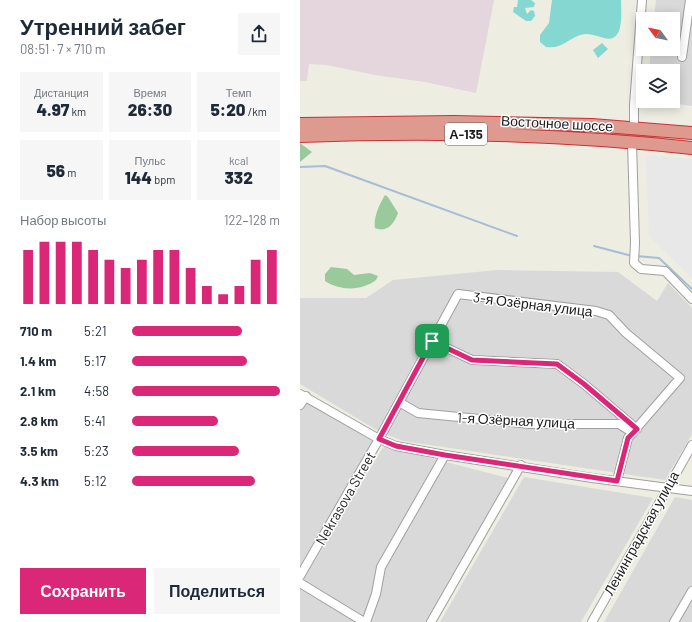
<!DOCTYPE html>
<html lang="ru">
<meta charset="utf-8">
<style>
:root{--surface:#fff;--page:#f6f6f7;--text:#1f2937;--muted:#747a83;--accent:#db2777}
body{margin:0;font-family:Barlow,sans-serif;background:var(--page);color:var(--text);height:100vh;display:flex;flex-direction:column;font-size:15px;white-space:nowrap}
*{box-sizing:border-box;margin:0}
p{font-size:13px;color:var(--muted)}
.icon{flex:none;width:22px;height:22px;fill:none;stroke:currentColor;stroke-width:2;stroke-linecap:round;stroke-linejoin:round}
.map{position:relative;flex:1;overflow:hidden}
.panel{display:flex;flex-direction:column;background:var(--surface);width:300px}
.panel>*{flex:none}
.needle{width:26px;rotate:302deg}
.tools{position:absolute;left:336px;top:12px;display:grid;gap:8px}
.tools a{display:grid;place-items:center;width:44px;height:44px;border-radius:0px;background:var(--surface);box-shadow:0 2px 10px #0003;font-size:20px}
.pin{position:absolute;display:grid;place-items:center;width:34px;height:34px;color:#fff;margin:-17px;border-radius:8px;box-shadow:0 2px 6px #0006}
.round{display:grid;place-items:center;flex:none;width:42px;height:42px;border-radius:0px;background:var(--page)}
.head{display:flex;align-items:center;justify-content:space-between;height:68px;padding:0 20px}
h1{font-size:22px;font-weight:800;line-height:30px}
.figures{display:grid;grid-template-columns:repeat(3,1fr);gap:6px;height:68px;padding:4px 20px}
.figures div{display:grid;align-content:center;border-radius:0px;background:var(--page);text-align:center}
.figures b{font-size:17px;font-weight:800}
.figures small{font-size:11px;font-weight:400}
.figures p{font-size:11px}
.chart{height:112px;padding:8px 20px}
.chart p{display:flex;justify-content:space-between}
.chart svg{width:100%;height:72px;margin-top:4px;stroke:var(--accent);stroke-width:6}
.primary-button{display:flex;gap:8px;margin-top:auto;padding:8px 20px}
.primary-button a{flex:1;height:46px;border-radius:0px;background:var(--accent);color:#fff;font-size:16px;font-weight:800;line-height:46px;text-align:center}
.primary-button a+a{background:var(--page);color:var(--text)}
ul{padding:0 20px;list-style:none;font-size:13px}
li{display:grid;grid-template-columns:64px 48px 1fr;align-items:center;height:30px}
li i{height:10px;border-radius:5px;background:var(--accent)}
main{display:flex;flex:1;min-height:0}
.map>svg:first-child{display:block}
</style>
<main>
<section class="panel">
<div class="head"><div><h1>Утренний забег</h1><p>08:51 · 7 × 710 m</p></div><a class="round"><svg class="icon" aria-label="share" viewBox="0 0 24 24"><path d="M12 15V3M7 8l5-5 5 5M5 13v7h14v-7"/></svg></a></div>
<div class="figures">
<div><p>Дистанция</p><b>4.97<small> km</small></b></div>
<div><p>Время</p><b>26:30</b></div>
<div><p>Темп</p><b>5:20<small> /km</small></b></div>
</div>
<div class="figures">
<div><b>56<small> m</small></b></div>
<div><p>Пульс</p><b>144<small> bpm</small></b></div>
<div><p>kcal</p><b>332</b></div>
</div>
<div class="chart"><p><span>Набор высоты</span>122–128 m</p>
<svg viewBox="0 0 160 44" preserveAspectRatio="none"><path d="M5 44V11M15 44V6M25 44V6M35 44V6M45 44V11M55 44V17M65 44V22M75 44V17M85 44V11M95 44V11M105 44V22M115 44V33M125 44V38M135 44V33M145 44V17M155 44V11"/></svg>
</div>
<ul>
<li><b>710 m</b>5:21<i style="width:74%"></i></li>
<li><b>1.4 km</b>5:17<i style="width:78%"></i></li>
<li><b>2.1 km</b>4:58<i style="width:100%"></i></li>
<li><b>2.8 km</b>5:41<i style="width:58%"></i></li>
<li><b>3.5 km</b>5:23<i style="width:72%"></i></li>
<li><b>4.3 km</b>5:12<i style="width:83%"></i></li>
</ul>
<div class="primary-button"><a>Сохранить</a><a>Поделиться</a></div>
</section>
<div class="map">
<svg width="392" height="622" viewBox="0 0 392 622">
<rect width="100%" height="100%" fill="#edede2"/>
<path fill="#dad9d9" d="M 356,0 L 392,0 L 392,106 L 357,101 L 373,101 L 373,71 L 349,71 L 351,49 L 373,49 L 373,19 L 354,19 Z
M 197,270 L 318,272 L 357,301 L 368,283 L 392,308 L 392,434 L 365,480 L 103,441 L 80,432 L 0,384 L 0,298 L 66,298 L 93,280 Z
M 0,396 L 73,441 L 0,566 Z
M 84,446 L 212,479 L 126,622 L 0,622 L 0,585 Z
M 224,477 L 353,498 L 281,622 L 140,622 Z
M 375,497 L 392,500 L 392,622 L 304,622 Z"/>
<path fill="#e5d5dd" d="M 0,0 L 194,0 L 176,93 L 125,82 L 75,75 L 27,65 L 9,64 L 7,81 L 0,81 Z"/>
<path fill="#9ac99b" d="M 0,143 L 12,152 L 0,162 Z
M 85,195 L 88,197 L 98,213 C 94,224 87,233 75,228 C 73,218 80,203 85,195 Z
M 31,267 L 47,269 L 54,275 L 70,273 L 78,276 L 76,280 C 62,291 40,291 25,281 L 25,274 Z"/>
<path fill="#85d7d2" d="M 218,0 L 231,0 L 235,3 L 234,7 L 225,8 L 227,14 L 231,10 L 234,11 L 235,16 L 231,21 L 226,21 L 213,12 L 214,7 L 217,7 Z
M 252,0 L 321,0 C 321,12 325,44 304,38 C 296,36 289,32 280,35 C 267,40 262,49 246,47 L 240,42 L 240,35 L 249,23 Z
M 302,43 L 308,49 L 298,58 L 293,50 Z"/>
<path fill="#e8e8e8" d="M 346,155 L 392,159 L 392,278 L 349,236 Z"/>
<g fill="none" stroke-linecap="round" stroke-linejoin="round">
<path stroke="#a6bcd7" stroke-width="2" d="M 0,167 L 25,166 L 217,236
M 294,246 L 332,256
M 336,256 L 359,258 L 392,289"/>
<defs>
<path id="minor" d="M 382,57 L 390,0
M 334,129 L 334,105 L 342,0
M 332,143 L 335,243 L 334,263 L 341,269 L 365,271 L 392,299
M 132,341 L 172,360 L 257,364 L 284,384 L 337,429
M 0,394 L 79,439 L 96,446 L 145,455 L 292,478 L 392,491
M 99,402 L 118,413 L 230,424 L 319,424 L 333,433
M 0,405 L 6,396
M 0,576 L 79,439 L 158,294 L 296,311 L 309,315 L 326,333 L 380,378 L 328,438 L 317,481
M 0,583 L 64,622
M 66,622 L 76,594 L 81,567 L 145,455
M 131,622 L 221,465
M 292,622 L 392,445
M 374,622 L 392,591"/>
<path id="highway" d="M 0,124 L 154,122 L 292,125 L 392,133
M 0,136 C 130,131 262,134 392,148"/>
</defs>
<use href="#minor" stroke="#a0a0a0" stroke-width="10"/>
<use href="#highway" stroke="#ca3033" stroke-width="14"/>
<use href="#minor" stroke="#fff" stroke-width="8"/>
<use href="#highway" stroke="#df9a8f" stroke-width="12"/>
</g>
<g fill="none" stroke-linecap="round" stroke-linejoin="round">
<defs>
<path id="route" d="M 132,341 L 172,360 L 257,364 L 284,384 L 337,429 L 328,438 L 317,481 L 145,455 L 96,446 L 79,439 Z"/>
</defs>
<use href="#route" stroke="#fff" stroke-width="8"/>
<use href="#route" stroke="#db2777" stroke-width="5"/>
</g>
<g text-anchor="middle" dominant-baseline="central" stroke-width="3" stroke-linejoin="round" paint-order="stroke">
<rect fill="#fff" stroke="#606060" stroke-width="1" x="145" y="123" width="42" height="22" rx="3"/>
<g font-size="13" font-weight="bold" fill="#1c1c1c">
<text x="166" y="134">А-135</text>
</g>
<g font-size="14" fill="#1c1c1c" stroke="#fff">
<text transform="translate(257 123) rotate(3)">Восточное шоссе</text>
<text transform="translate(233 304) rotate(7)">3-я Озёрная улица</text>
<text transform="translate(216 420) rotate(3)">1-я Озёрная улица</text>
<text transform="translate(45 498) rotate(-60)">Nekrasova Street</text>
<text transform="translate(341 533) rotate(-61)">Ленинградская улица</text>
</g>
</g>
</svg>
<div class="tools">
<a><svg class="needle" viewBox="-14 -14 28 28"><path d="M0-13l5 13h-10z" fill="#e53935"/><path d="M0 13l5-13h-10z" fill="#747a83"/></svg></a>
<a><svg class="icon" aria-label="layers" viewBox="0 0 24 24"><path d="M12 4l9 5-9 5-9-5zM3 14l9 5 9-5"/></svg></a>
</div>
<div class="pin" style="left:132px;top:341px;background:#1e9e55"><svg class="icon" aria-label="arrive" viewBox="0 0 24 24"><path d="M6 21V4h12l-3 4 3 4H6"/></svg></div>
</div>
</main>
